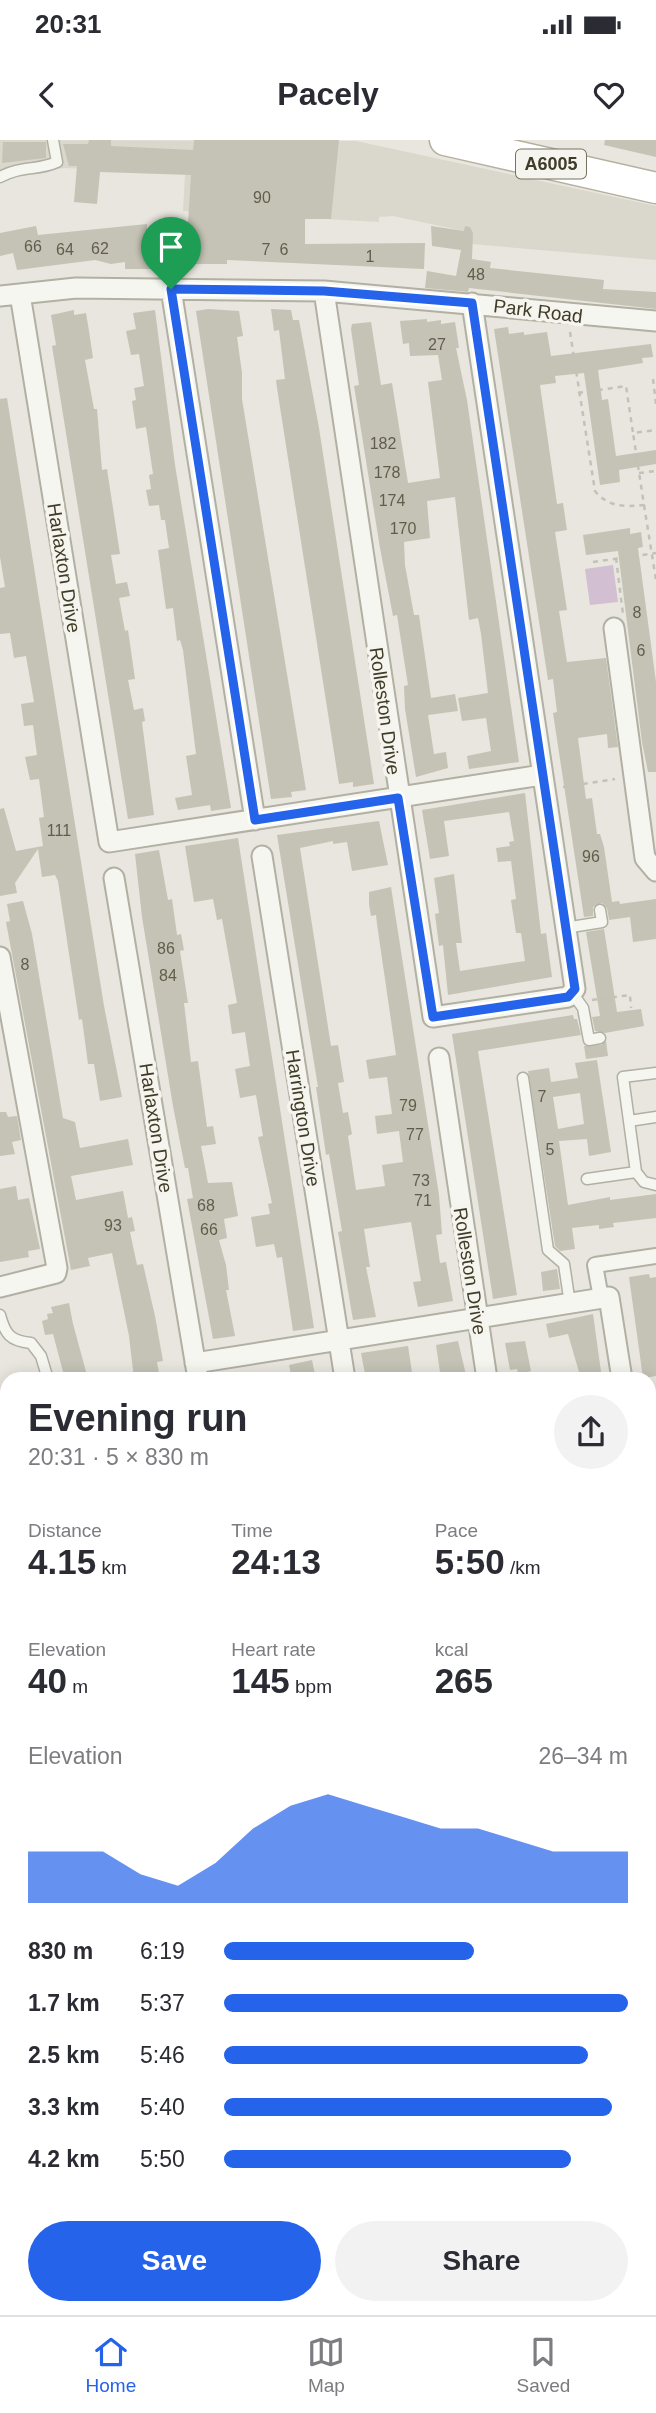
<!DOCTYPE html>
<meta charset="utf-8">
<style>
:root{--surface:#fff;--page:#f2f2f3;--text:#2b2b33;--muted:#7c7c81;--line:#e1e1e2;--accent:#2563eb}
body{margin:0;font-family:Arial,sans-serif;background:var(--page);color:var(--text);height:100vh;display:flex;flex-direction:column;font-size:26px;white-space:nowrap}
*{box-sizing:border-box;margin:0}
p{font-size:23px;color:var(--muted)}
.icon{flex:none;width:38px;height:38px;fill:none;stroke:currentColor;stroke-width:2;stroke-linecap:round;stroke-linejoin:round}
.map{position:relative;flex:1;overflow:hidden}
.sheet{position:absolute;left:0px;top:1232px;width:656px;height:943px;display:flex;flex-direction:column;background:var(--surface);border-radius:21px 21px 0 0;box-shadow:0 4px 18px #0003}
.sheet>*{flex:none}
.pin{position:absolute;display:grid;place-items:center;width:60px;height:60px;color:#fff;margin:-72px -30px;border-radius:50% 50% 50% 0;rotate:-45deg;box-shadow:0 0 7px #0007}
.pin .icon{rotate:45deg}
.round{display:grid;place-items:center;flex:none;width:74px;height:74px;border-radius:37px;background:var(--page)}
.summary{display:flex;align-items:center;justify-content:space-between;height:119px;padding:0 28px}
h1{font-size:38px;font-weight:600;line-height:52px}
.metrics{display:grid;grid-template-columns:repeat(3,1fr);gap:10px;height:119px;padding:7px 28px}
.metrics div{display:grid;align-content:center}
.metrics b{font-size:35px;font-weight:600}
.metrics small{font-size:19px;font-weight:400}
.metrics p{font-size:19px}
.chart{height:196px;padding:14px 28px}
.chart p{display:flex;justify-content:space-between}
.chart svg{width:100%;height:126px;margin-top:7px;fill:var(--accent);opacity:.7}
.button{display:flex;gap:14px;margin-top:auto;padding:14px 28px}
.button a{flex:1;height:80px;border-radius:42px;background:var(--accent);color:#fff;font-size:28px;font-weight:600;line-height:80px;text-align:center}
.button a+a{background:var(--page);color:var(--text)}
ul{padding:0 28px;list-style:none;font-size:23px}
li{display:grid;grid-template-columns:112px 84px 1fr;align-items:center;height:52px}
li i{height:18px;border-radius:9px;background:var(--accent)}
.status{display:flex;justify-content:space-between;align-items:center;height:49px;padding:0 35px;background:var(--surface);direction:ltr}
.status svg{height:19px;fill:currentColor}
header{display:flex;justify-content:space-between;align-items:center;height:91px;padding:0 28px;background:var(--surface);font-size:32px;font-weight:600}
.dock{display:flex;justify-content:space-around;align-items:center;height:98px;border-top:2px solid var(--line);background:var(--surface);font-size:19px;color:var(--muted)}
.dock a{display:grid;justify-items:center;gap:4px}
.dock .selected{color:var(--accent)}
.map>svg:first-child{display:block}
</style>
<div class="status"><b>20:31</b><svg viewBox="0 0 49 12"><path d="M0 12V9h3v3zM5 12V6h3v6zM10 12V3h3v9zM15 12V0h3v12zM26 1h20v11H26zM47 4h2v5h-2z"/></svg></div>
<header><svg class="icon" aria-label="back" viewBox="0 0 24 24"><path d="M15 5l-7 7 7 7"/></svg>Pacely<svg class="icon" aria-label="heart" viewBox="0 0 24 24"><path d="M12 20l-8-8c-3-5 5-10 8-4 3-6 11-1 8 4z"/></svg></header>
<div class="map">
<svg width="656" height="2175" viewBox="0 0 656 2175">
<rect width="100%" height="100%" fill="#e8e6de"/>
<path fill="#dad8cc" d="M 0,0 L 356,1 L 656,66 L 656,120 L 471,104 L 473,93 L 393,76 L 379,77 L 379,82 L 183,71 L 185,34 L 66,28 L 33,30 L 0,37 Z"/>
<path fill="#d2bfd2" d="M 613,425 L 618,462 L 590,465 L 585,429 Z
M 656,2139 L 656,2175 L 601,2175 L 601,2168 L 649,2168 L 649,2140 Z"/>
<path fill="#c5c3b5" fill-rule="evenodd" d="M 89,0 L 111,0 L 111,6 L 193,10 L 194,0 L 339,0 L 331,79 L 305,79 L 305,104 L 425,103 L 424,129 L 227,120 L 227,124 L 183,124 L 183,129 L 125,129 L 125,122 L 111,124 L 95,120 L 17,130 L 13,113 L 0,116 L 0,93 L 36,86 L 38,95 L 147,84 L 147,100 L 187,100 L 191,35 L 100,32 L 97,64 L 74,62 L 77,26 L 69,26 L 63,4 L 88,4 Z
M 605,0 L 656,0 L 656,17 L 604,5 Z
M 3,2 L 46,2 L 46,18 L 2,23 Z
M 431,86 L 464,91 L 465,86 L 470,87 L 473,93 L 472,119 L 491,122 L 490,128 L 604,140 L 603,149 L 656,152 L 656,169 L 469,148 L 468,152 L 425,148 L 427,131 L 456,136 L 461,110 L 432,106 Z
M 208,169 L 239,171 L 243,196 L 237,197 L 242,233 L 242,259 L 306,650 L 291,652 L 292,657 L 271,659 L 196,171 Z
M 271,169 L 291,170 L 293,180 L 299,180 L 319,288 L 374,644 L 353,647 L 353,642 L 339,644 L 277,248 L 276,240 L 285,239 L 279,190 L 274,191 Z
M 74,170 L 74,175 L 86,173 L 89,191 L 93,218 L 85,220 L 94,269 L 97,269 L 102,330 L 107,329 L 120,414 L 111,415 L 116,444 L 127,442 L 130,456 L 119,458 L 125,491 L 128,490 L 135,539 L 128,540 L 134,570 L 143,568 L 145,581 L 142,582 L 154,675 L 128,679 L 52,206 L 56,205 L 51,175 Z
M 155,170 L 175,325 L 231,668 L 211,671 L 210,665 L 178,670 L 175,658 L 192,655 L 186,616 L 196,614 L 183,510 L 180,500 L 177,501 L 173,468 L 166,469 L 158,410 L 169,408 L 165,380 L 161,380 L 159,365 L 149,366 L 146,350 L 151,349 L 149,335 L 153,334 L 146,287 L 136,289 L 132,261 L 136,260 L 134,248 L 144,246 L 139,214 L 131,215 L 126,191 L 136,189 L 133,173 Z
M 427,179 L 427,182 L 441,180 L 441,184 L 455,182 L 459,208 L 456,208 L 467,260 L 519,622 L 469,629 L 467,616 L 491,611 L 486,578 L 462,581 L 458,558 L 488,553 L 481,494 L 478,478 L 469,480 L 455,357 L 427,361 L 430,398 L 404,402 L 405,425 L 414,475 L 419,475 L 431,558 L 455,554 L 458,571 L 428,575 L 434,614 L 446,612 L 448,628 L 416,637 L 405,569 L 404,546 L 408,545 L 397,475 L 393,476 L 380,408 L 354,246 L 359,245 L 351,189 L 352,184 L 371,182 L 381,245 L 392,243 L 408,343 L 440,338 L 428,242 L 442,240 L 438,215 L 410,216 L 409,203 L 403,204 L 400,181 Z
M 508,187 L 509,194 L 524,192 L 524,195 L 547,192 L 551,216 L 651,204 L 653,217 L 642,218 L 643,223 L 598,230 L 602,260 L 608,259 L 616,316 L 656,310 L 656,324 L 619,330 L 620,342 L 600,345 L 584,233 L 555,236 L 556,243 L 540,245 L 557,364 L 563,363 L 567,390 L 555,392 L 567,470 L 559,471 L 567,522 L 606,518 L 618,607 L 608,608 L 607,594 L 578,598 L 586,659 L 592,658 L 597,694 L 600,694 L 604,707 L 612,762 L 619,761 L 620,764 L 656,759 L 656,799 L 633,802 L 630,777 L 609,780 L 607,768 L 602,763 L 593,767 L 593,776 L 584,777 L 553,573 L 557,572 L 553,539 L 548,540 L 494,189 Z
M 7,258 L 104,866 L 122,957 L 100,961 L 94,924 L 88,924 L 82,879 L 79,880 L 58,741 L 55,735 L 42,737 L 38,709 L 15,743 L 17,753 L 0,756 L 0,669 L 4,668 L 16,711 L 43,706 L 39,678 L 44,677 L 39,639 L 30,640 L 25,617 L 37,615 L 33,585 L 24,586 L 21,564 L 34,562 L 26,516 L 14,518 L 10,493 L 0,494 L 0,448 L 5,447 L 0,417 L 0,259 Z
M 630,388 L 630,394 L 641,392 L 643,407 L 638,408 L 656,542 L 656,632 L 648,632 L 642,602 L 618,411 L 586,415 L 583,395 Z
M 525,653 L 541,794 L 546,793 L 552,837 L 448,855 L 443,805 L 439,806 L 435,774 L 439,773 L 434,738 L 454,734 L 462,803 L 456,803 L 460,831 L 525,821 L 521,793 L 516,793 L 511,760 L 516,759 L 511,721 L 498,722 L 496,708 L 510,706 L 509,702 L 514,701 L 509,672 L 444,681 L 449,716 L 430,719 L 422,670 Z
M 379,681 L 388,725 L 352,731 L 347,702 L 333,704 L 333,701 L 300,708 L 331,906 L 338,905 L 344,942 L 338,943 L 343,973 L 348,972 L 352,994 L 348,996 L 356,1050 L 385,1046 L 382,1025 L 403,1022 L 399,991 L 377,994 L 375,976 L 392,974 L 387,937 L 369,939 L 366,920 L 396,915 L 377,784 L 376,775 L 371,776 L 369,764 L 369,752 L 391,747 L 439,1055 L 442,1094 L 436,1095 L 440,1123 L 446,1122 L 453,1161 L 418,1167 L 413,1142 L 421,1141 L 411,1082 L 364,1089 L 370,1127 L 366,1127 L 376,1177 L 353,1180 L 338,1092 L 342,1091 L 329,1014 L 326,1015 L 316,947 L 318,947 L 277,695 Z
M 238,698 L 314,1188 L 293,1191 L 282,1117 L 277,1118 L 274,1104 L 256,1107 L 251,1077 L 270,1074 L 268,1064 L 272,1063 L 258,997 L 263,996 L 256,955 L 240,958 L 235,929 L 250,926 L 245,892 L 232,894 L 228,865 L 237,863 L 222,779 L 217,780 L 213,759 L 194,762 L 185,706 Z
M 159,710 L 168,760 L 172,759 L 177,795 L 181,794 L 184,810 L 180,811 L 188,863 L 184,863 L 191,922 L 198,921 L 207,987 L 213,986 L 216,1004 L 201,1006 L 208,1043 L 232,1042 L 238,1076 L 224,1079 L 227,1098 L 219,1100 L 226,1125 L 229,1150 L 226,1150 L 235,1196 L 213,1199 L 187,1059 L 193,1058 L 188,1028 L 185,1028 L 173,966 L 142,777 L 135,714 Z
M 23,761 L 32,794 L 63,978 L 75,982 L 80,1008 L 128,999 L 133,1025 L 71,1036 L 76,1060 L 123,1051 L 128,1078 L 132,1077 L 135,1091 L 130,1092 L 137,1125 L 143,1124 L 155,1176 L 163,1221 L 157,1222 L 160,1239 L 134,1239 L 129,1196 L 112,1113 L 88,1118 L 90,1126 L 71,1130 L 6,782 L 10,781 L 7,764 Z
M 604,789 L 617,872 L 641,869 L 644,886 L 605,893 L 595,891 L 592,877 L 600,876 L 586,792 Z
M 573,875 L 574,879 L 577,879 L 581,895 L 478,911 L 517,1155 L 493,1159 L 452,894 Z
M 606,901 L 608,916 L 586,919 L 584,906 L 601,905 Z
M 597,920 L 611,1012 L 589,1016 L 587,999 L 559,1001 L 568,1065 L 610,1057 L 610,1060 L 656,1054 L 656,1078 L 613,1083 L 614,1087 L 599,1089 L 599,1085 L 572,1088 L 575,1109 L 560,1111 L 555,1106 L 528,931 L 549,928 L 551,942 L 578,938 L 575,923 ZM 580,953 L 584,984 L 558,989 L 553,957 Z
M 0,972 L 6,972 L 8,977 L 17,976 L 21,1000 L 12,1002 L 15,1014 L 0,1016 Z
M 16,1046 L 18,1060 L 29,1058 L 40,1109 L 28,1111 L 29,1117 L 0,1122 L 0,1049 Z
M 557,1129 L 560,1149 L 543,1151 L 541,1132 Z
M 649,1134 L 650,1138 L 656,1137 L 656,1236 L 643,1238 L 629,1137 Z
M 69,1163 L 73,1184 L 88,1239 L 65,1239 L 53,1194 L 45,1195 L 42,1181 L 48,1179 L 47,1174 L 53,1173 L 51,1167 Z
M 593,1174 L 602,1239 L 581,1239 L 568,1194 L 549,1198 L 546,1184 Z
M 458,1201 L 467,1239 L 441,1239 L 436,1205 Z
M 525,1201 L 531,1231 L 518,1234 L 517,1229 L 510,1230 L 505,1203 Z
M 408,1206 L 413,1239 L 366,1239 L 361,1213 Z
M 312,1220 L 316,1239 L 292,1239 L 289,1225 Z"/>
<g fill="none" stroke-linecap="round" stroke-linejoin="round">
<defs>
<path id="service" d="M 0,37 C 23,25 37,31 57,22 L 53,0
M 565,788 L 602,782 L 600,770
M 573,854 L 583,868 L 589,900 L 600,898
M 656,933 L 623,937 L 636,1032 L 644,1042 L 656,1045
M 523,938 L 548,1110 L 564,1124 L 570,1164
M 629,981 L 656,977
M 587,1039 L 636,1032
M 0,1175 C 5,1194 10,1201 31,1203 L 41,1216 L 47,1236"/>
<path id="pedestrian" d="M 601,1158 L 595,1125 L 656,1116"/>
<path id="minor" d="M 171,149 L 255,680
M 324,151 L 433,877 L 568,857 L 575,849 L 472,163
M 20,154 L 109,702 L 542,635
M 0,156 L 76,148 L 324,151 L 656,181
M 614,488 L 645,718 L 656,731
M 262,716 L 345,1239
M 114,738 L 198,1239
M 0,817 L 57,1128 L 56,1133 L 0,1147
M 439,918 L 487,1239
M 195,1223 L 609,1157 L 622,1239
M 649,1409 L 656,1452
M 0,1646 L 7,1608
M 649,2090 L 654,2125
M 60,2168 L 60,2175
M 183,2168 L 184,2175
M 303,2168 L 304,2175
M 422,2168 L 423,2175
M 535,2168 L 535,2175"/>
<path id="primary" d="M 445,0 L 656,48
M 649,1555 L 656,1551
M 0,1973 L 7,1969"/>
</defs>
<use href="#service" stroke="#b2b0a3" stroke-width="13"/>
<use href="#pedestrian" stroke="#b2b0a3" stroke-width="18"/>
<use href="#minor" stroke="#b2b0a3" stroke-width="23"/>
<use href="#primary" stroke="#b4b09d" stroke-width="33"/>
<path stroke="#c3c2b8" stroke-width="2.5" stroke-dasharray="5 5" stroke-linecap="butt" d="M 570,192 L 595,351 C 608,367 624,367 644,365 L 633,293
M 653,239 L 656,264
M 578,253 L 626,246 L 633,293 L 656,290
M 639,333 L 656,331
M 644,365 L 656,440
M 616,418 L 623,474
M 593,422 L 656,413
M 648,612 L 656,611
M 563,647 L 615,639
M 610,857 L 612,870
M 592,860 L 630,855 L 631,868
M 631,2168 L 631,2175
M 649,2168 L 656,2172"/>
<use href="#service" stroke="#f6f6f1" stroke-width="10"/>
<use href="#pedestrian" stroke="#f6f6f1" stroke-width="14"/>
<use href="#minor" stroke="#f6f6f1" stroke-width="19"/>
<use href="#primary" stroke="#fff" stroke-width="30"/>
</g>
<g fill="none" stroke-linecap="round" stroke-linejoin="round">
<defs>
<path id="route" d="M 171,149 L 324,151 L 472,163 L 575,849 L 568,857 L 433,877 L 398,658 L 255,680 Z"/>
</defs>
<use href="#route" stroke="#fff" stroke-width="14"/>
<use href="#route" stroke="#2563eb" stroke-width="9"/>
</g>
<g text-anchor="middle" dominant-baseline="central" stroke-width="7" stroke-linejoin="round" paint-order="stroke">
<g font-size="16" fill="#605e4a">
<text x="262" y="57">90</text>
<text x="33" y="106">66</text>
<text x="100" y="108">62</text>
<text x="65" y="109">64</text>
<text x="266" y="109">7</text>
<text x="284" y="109">6</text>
<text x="370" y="116">1</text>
<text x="476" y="134">48</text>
<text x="437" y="204">27</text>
<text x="383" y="303">182</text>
<text x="387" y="332">178</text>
<text x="392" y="360">174</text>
<text x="403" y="388">170</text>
<text x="637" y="472">8</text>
<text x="641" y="510">6</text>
<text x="59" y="690">111</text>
<text x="591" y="716">96</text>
<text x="166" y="808">86</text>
<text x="25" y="824">8</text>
<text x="168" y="835">84</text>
<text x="542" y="956">7</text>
<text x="408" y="965">79</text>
<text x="415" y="994">77</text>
<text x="550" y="1009">5</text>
<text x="421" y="1040">73</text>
<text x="423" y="1060">71</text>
<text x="206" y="1065">68</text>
<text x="113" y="1085">93</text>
<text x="209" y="1089">66</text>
</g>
<rect fill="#f6f4ee" stroke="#767363" stroke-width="2" x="516" y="9.5" width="70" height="29" rx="5"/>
<g font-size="18" font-weight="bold" fill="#3f3c27">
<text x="551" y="24">A6005</text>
</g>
<g font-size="19" fill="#3f3c27" stroke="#f6f4ee">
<text transform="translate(538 171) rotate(7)">Park Road</text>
<text transform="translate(64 428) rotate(81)">Harlaxton Drive</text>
<text transform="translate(385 571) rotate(82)">Rolleston Drive</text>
<text transform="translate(303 978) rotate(81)">Harrington Drive</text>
<text transform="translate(156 988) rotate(81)">Harlaxton Drive</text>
<text transform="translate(470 1131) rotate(81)">Rolleston Drive</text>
</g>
</g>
</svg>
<div class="pin" style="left:171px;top:149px;background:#1e9e55"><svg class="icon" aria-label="arrive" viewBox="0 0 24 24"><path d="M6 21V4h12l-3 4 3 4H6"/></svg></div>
<section class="sheet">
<div class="summary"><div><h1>Evening run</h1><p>20:31 · 5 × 830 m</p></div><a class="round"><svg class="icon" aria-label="share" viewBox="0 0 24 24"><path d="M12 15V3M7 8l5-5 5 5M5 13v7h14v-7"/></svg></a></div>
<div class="metrics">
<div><p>Distance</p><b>4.15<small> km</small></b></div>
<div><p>Time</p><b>24:13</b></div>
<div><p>Pace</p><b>5:50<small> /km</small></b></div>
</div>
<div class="metrics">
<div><p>Elevation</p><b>40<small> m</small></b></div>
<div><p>Heart rate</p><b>145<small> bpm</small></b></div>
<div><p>kcal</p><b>265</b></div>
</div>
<div class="chart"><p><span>Elevation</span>26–34 m</p>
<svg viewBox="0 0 160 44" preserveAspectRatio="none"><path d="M0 44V26L10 26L20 26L30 34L40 38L50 30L60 18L70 10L80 6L90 10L100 14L110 18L120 18L130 22L140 26L150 26L160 26V44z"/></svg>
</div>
<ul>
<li><b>830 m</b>6:19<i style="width:62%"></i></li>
<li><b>1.7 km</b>5:37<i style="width:100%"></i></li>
<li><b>2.5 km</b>5:46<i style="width:90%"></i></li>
<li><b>3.3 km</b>5:40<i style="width:96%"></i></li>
<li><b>4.2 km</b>5:50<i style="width:86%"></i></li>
</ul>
<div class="button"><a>Save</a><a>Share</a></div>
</section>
</div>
<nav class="dock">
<a class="selected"><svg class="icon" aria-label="home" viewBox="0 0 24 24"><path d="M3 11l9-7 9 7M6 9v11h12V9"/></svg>Home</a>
<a><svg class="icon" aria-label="map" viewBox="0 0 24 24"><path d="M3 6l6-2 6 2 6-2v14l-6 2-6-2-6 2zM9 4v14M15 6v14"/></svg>Map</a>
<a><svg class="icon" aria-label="saved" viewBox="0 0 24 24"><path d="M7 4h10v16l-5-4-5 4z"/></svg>Saved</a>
</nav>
